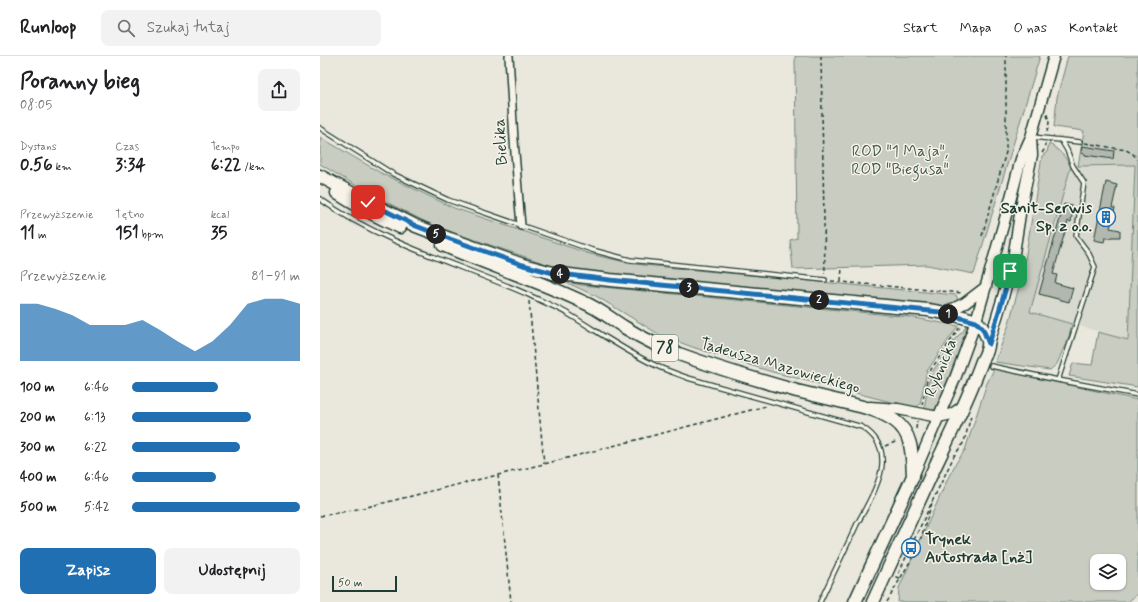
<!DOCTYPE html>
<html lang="pl">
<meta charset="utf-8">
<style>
:root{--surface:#fff;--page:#f2f2f2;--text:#202124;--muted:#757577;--line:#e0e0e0;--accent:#1f6fb2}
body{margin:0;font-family:Mynerve,sans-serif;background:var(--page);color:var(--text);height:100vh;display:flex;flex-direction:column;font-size:15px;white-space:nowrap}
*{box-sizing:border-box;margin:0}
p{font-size:13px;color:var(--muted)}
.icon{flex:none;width:22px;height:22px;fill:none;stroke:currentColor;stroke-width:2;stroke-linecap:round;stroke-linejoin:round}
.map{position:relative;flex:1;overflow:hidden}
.drawer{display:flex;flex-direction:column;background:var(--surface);width:320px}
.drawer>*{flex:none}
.controls{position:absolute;left:770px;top:498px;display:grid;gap:8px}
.controls a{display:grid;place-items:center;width:36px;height:36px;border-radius:8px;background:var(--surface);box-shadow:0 1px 3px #0004;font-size:20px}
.scale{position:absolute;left:12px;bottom:10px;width:65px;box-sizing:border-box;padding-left:4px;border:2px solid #1f3d34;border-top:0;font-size:11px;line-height:14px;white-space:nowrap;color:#1f3d34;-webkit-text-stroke:3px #f7f3e8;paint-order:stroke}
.pin{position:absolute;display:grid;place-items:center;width:34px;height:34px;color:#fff;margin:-17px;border-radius:8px;box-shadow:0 2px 6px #0006}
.km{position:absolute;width:20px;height:20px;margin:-10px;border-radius:50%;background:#222;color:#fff;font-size:11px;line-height:20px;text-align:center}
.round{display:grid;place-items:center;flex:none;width:42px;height:42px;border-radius:8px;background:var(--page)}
.head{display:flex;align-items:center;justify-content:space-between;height:68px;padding:0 20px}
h1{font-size:22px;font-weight:800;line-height:30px}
.stats{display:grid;grid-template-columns:repeat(3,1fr);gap:6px;height:68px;padding:4px 20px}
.stats div{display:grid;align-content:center}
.stats b{font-size:17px;font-weight:800}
.stats small{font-size:11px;font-weight:400}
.stats p{font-size:11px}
.chart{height:112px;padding:8px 20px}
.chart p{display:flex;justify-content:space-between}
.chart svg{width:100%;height:72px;margin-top:4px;fill:var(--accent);opacity:.7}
.action{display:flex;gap:8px;margin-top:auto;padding:8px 20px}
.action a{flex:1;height:46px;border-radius:8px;background:var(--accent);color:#fff;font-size:16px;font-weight:800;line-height:46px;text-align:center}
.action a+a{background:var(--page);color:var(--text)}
ul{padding:0 20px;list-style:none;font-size:13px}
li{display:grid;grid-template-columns:64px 48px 1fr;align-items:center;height:30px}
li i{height:10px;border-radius:5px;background:var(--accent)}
header{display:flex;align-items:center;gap:24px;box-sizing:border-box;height:56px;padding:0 20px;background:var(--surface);border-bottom:1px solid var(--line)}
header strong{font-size:19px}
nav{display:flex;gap:22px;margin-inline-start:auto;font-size:14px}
.search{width:280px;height:36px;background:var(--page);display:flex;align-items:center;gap:10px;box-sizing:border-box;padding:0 14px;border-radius:8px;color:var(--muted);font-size:15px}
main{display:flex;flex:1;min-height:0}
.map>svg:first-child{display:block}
</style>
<header>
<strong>Runloop</strong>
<div class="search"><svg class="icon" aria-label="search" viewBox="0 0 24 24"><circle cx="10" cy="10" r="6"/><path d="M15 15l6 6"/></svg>Szukaj tutaj</div>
<nav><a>Start</a><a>Mapa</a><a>O nas</a><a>Kontakt</a></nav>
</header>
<main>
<section class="drawer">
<div class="head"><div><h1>Poranny bieg</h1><p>08:05</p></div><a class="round"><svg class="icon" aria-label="share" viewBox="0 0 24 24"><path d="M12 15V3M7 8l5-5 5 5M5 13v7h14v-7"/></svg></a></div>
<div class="stats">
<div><p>Dystans</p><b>0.56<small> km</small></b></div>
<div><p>Czas</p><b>3:34</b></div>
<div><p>Tempo</p><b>6:22<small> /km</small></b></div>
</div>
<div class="stats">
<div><p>Przewyższenie</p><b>11<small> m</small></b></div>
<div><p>Tętno</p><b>151<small> bpm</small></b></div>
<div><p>kcal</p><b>35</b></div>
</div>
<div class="chart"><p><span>Przewyższenie</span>81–91 m</p>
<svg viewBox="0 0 160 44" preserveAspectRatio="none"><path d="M0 44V9L10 9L20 12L30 16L40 22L50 22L60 22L70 19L80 25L90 32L100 38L110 32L120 22L130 9L140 6L150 6L160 9V44z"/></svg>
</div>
<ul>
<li><b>100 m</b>6:46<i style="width:51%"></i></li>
<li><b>200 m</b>6:13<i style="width:71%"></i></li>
<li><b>300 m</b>6:22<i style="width:64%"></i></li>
<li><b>400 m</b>6:46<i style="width:50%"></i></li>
<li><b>500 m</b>5:42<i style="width:100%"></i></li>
</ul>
<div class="action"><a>Zapisz</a><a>Udostępnij</a></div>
</section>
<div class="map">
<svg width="818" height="546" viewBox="0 0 818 546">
<rect width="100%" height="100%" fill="#eae8dd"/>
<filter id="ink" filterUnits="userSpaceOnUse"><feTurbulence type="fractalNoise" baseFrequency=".025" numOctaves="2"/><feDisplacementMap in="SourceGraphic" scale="8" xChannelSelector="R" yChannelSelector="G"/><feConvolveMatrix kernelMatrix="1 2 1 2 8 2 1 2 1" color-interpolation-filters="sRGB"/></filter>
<g filter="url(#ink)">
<path fill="#d9dacf" d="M 815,109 L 808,284 L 710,256 L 751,110 Z"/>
<path fill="#c8ccc1" stroke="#74847a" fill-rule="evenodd" d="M 475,0 L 720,0 L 654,218 L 607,209 L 473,213 L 470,184 L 477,182 Z
M 748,0 L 818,0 L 818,331 L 749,320 L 753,307 L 772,309 L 778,276 L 808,284 L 815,109 L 758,110 L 764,75 L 734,71 L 737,41 Z
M 0,81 L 61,117 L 134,152 L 270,198 L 314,208 L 636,239 L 639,246 L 628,250 L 617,249 L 283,218 L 235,211 L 114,170 L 50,138 L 0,108 Z
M 729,88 C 739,93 745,101 751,110 L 710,256 L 752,268 L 749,280 L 737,308 L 730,314 L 675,306 L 688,271 L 703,216 L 722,100 L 727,96 Z
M 243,225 L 262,229 L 590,261 L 638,270 L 607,315 L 600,348 L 595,352 L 452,316 L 375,292 L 340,279 L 276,240 Z
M 646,270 L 648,272 L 643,287 L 615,354 L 604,354 L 608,328 L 613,315 L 635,283 L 644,274 Z
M 674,313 L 818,344 L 818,537 L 808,546 L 578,546 L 579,532 L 629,420 L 636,407 L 645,394 L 667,327 ZM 777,505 L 799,505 L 799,527 L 777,527 Z"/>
<path fill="#b2b8ae" stroke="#1f3d34" d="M 762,90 L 794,95 L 793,103 L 765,99 L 765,98 L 761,97 Z
M 786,126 L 797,129 L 792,152 L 795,152 L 790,172 L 800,174 L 800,181 L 791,181 L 791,182 L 785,182 L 784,186 L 774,184 Z
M 744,148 L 752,150 L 752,152 L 753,152 L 751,166 L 748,165 L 733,218 L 737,219 L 735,227 L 753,232 L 749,246 L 719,238 Z"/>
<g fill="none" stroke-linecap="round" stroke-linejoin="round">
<defs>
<path id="lane" d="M 0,72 L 73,118 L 128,144 L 272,194 L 310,204 L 505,224
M 712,81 L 760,86
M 0,143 C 63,188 139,208 209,239 C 223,246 237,251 250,259 C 280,277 308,297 339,311 C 348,315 358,318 368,322 L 542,371 C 553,378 562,388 562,403 C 564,421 546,452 537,468 C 525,494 512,520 500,546
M 671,310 L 738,324 L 818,339
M 738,324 L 775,211 L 768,196 L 756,180 L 764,127 L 753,110 L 747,94 L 741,84"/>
<path id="street" d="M 189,0 L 194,84 L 201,170"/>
<path id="secondary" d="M 624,257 L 645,247 L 666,231
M 669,287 L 683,241 L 693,203 L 701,152 L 712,99 L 711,83
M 550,351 L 578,353 L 618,361 L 632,358 L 638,354 L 644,349
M 594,418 L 636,320 L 656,265 L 690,145 L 701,103 L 711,81 L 734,0"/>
<path id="primary" d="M 0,120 L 48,146 L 96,170 L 130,183 L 203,209 L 233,217 L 290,224 L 608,254 C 620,256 644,260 655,265 C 662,269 666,278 668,285 C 669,291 665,300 662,305 C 648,344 629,381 611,419 C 592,461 572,504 553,546
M 17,137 C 37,150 58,161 80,171
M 123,189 C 169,209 217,224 263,246 C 278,252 291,263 304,271 C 322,282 339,291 359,298 C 397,312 437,324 477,335 C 494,339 511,343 527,347 C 544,351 561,355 575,365 C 593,378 592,400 593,420 L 535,546"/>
</defs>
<use href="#lane" stroke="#1f3d34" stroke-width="6"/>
<use href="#street" stroke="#1f3d34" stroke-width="10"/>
<use href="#secondary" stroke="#1f3d34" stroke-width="13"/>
<use href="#primary" stroke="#1f3d34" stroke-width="15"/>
<path stroke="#1f3d34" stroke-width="1.5" stroke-dasharray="4 3" stroke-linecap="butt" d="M 501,0 L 505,218
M 727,76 L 729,67 L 727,58
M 765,87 L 806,94 L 813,98 L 818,104
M 722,97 L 724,94 L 725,88
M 662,180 L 686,96 L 686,0
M 511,225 L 642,237
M 521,225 L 522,211
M 209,245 L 224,408
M 602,349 L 607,324 L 610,315 L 640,271
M 596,373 L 597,365
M 565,390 L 578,385
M 178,419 L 191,546
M 0,460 L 43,452 L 140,428 L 224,408 L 446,350
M 591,490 L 623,423 L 634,400 L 644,386 L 651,360
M 580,522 L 577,521 L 587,499
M 567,546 L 592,502 L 602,479 L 612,447"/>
<use href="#lane" stroke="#f7f3e8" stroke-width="3.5"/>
<use href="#street" stroke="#f7f3e8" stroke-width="7"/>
<use href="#secondary" stroke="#f7f3e8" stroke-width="10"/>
<use href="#primary" stroke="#f7f3e8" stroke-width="12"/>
</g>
</g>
<g fill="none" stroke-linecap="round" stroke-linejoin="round" filter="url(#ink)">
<defs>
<path id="route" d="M 48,146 L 96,170 L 130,183 L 203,209 L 233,217 L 290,224 L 620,256 L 656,266 L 663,273 L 669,288 L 683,242 L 690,215"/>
</defs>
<use href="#route" stroke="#fff" stroke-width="8"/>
<use href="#route" stroke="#1f6fb2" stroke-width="5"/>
</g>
<defs>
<symbol id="building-ring" viewBox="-11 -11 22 22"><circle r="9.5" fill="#f7f3e8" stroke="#1f6fb2" stroke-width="1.5"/><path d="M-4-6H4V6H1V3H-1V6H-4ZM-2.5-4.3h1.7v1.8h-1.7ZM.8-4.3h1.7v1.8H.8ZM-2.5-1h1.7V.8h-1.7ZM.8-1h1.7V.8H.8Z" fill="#1f6fb2"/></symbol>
<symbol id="bus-ring" viewBox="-11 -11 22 22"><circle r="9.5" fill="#f7f3e8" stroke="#1f6fb2" stroke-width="1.5"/><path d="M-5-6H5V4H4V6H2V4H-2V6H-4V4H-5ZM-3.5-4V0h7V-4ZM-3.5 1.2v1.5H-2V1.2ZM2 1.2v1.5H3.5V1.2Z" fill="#1f6fb2"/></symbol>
</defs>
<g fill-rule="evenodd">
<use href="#building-ring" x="775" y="150" width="22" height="22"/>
<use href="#bus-ring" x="580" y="481" width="22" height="22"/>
</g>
<g text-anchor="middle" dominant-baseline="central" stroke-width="3" stroke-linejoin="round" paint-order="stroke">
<rect fill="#f7f3e8" stroke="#60746a" stroke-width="1" x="332" y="279" width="26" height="26" rx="3"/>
<g font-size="15" font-weight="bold" fill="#1f3d34">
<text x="345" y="292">78</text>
</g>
<g font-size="16" fill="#1f3d34" stroke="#f7f3e8">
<text transform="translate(181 86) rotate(-94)">Bielika</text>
<text transform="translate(460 310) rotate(16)">Tadeusza Mazowieckiego</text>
<text transform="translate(621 312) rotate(-68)">Rybnicka</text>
</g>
<g font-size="16" fill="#415a50" stroke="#f7f3e8">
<text x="580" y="95">ROD "1 Maja",<tspan x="580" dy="18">ROD "Biegusa"</tspan></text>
</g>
<g font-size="16" font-weight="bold" fill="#1f3d34" stroke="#f7f3e8" text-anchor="end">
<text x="772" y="152">Sanit-Serwis<tspan x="772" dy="18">Sp. z o.o.</tspan></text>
<text x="605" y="483" text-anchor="start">Trynek<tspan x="605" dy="18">Autostrada [nż]</tspan></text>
</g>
</g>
</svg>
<div class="controls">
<a><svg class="icon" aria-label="layers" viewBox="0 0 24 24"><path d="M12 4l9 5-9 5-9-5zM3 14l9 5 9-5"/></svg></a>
</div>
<div class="scale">50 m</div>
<div class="pin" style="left:690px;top:215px;background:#1e9e55"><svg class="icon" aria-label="arrive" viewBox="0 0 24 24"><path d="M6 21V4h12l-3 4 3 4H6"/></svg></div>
<div class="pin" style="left:48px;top:146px;background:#d93025"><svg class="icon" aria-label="check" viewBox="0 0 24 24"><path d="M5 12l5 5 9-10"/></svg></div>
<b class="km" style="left:628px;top:258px">1</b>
<b class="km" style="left:499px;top:244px">2</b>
<b class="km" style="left:369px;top:232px">3</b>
<b class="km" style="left:240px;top:218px">4</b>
<b class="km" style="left:116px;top:178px">5</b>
</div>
</main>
